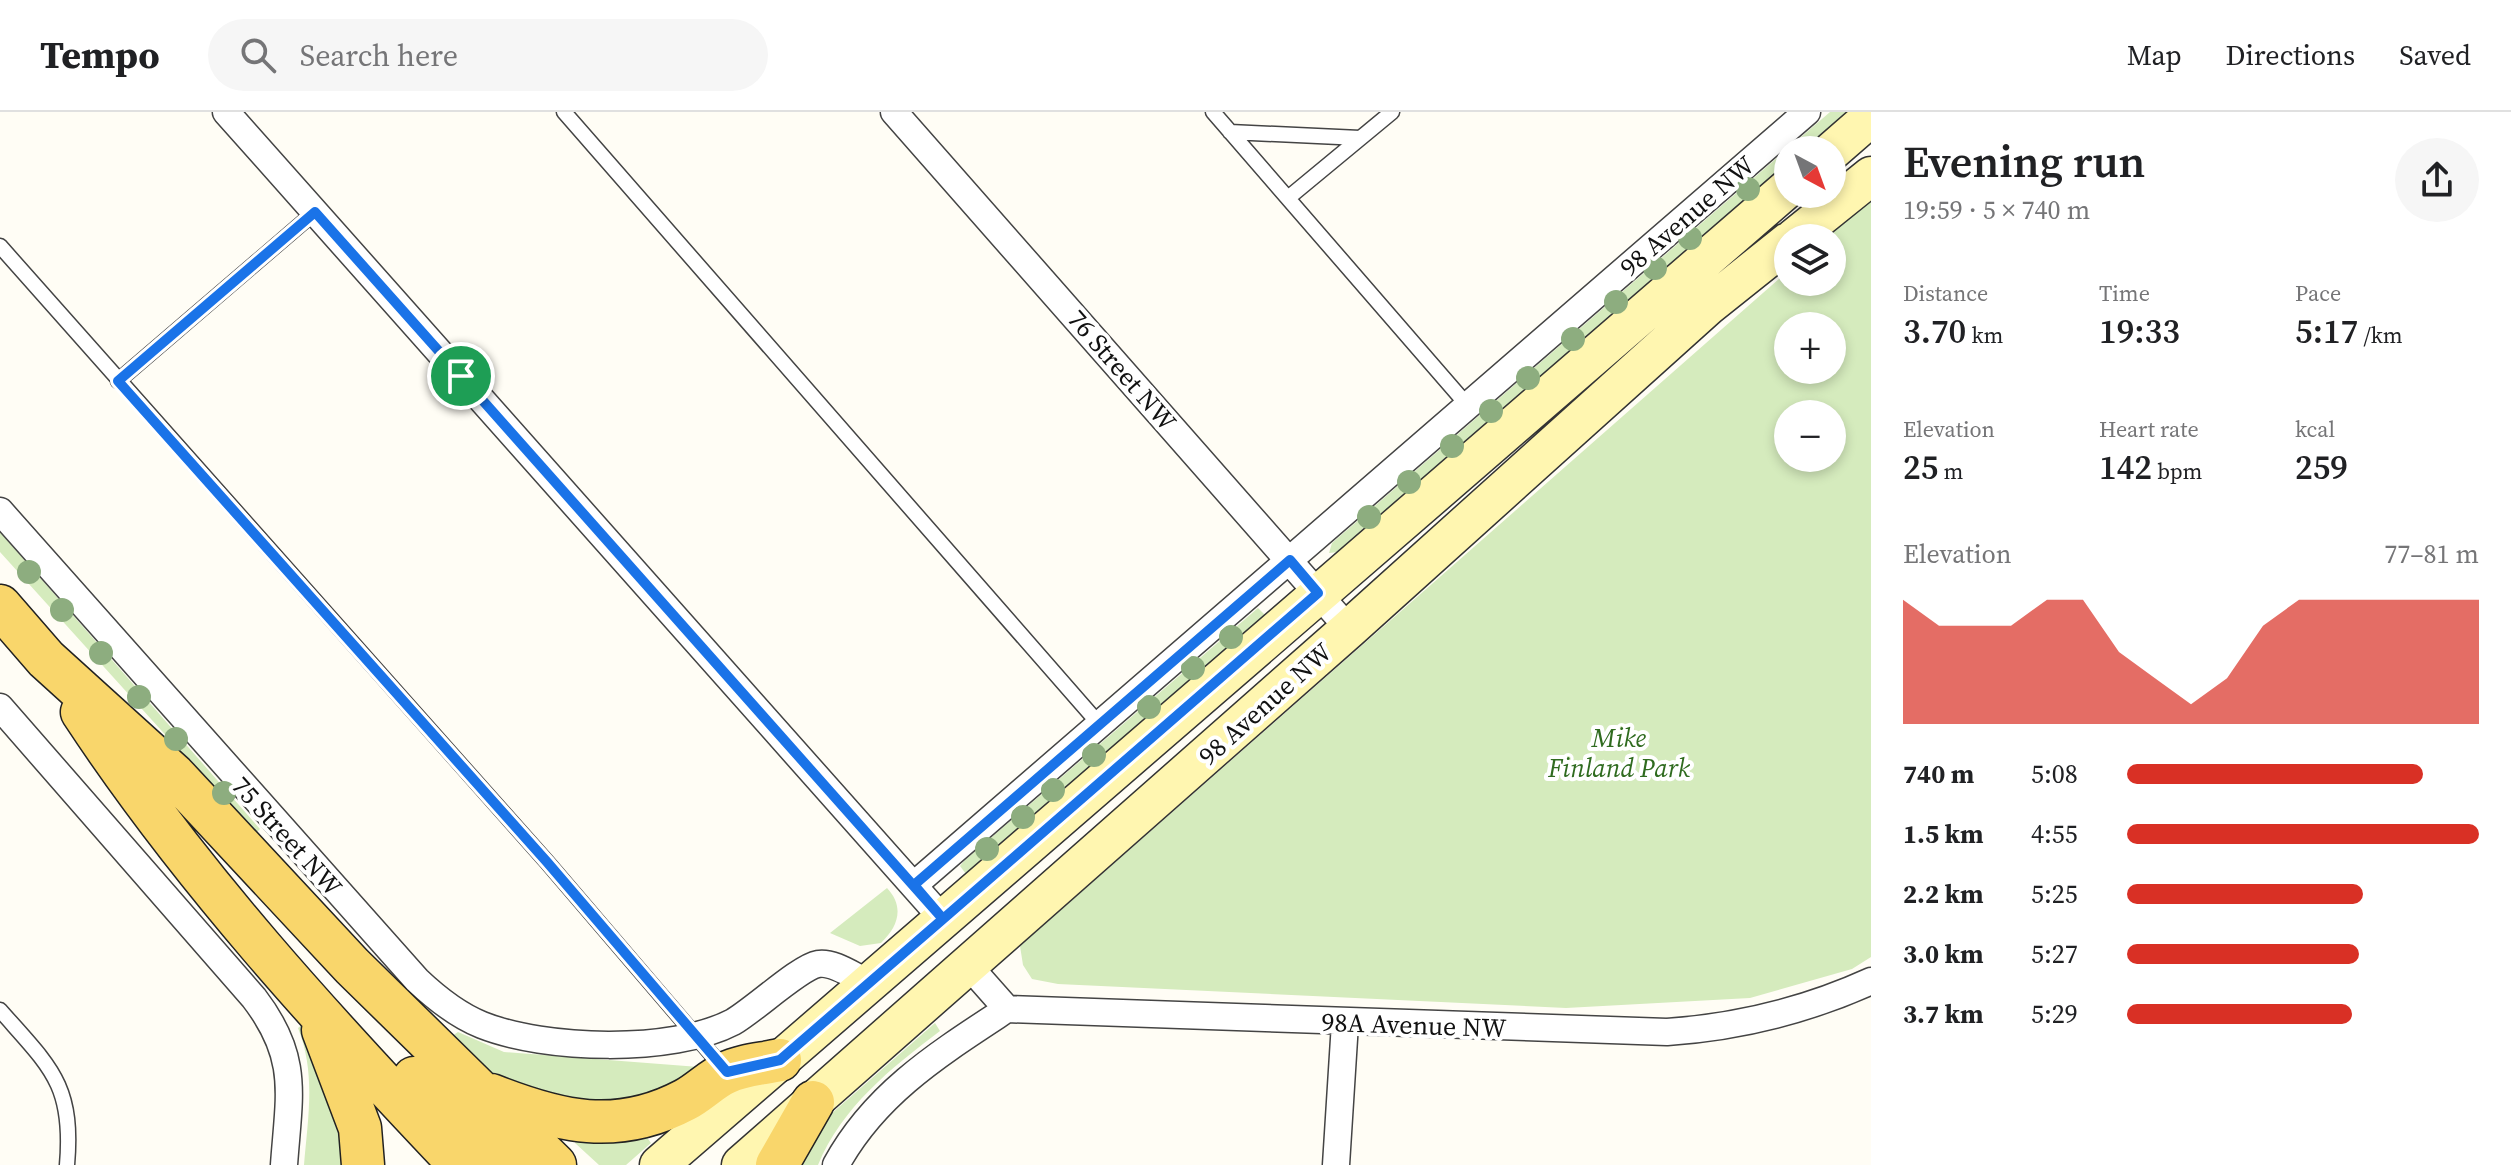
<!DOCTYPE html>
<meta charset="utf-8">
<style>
:root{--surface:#fff;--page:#f6f6f6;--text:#202124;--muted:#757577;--line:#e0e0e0;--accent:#d93025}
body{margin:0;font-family:"Source Serif 4",serif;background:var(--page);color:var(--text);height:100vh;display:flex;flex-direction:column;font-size:30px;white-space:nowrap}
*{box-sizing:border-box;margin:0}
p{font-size:26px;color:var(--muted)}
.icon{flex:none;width:44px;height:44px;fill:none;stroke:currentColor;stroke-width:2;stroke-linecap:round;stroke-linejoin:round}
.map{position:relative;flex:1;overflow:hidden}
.sheet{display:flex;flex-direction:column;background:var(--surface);width:640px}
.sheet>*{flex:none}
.needle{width:52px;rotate:139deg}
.tools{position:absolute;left:1774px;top:24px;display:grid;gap:16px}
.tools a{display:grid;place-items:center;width:72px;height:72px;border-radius:50%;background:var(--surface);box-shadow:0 4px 12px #0003;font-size:40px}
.pin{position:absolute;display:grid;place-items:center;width:68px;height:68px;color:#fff;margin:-34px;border:4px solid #fff;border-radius:50%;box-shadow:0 2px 8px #0007}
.round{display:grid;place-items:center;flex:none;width:84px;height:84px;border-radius:42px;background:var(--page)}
.summary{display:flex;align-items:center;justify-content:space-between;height:136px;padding:0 32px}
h1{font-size:44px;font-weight:600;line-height:60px}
.stats{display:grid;grid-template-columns:repeat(3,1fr);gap:12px;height:136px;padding:8px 32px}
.stats div{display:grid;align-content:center}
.stats b{font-size:34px;font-weight:600}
.stats small{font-size:22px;font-weight:400}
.stats p{font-size:22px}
.chart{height:224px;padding:16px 32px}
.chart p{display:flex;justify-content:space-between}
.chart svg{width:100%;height:144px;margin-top:8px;fill:var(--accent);opacity:.7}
ul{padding:0 32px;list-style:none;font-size:26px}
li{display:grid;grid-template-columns:128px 96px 1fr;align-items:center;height:60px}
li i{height:20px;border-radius:10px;background:var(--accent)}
header{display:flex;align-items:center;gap:48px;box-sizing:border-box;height:112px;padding:0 40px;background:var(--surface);border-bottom:2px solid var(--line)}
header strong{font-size:38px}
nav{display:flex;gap:44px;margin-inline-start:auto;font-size:28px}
.search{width:560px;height:72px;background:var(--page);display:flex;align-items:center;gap:20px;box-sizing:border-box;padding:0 28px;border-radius:44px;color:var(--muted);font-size:30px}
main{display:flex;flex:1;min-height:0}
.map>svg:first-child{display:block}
</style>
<header>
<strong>Tempo</strong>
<div class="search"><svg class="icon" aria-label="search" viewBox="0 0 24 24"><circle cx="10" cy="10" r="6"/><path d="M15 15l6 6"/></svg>Search here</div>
<nav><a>Map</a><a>Directions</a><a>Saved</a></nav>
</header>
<main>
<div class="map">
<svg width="1871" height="1053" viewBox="0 0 1871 1053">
<rect width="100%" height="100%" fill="#fffdf5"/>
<path fill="#d5ebbd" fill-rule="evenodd" d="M 1830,0 L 1847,0 L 1803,38 L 1788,38 L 1788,51 L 1338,440 L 1329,441 L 1332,431 Z
M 1871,89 L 1871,845 L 1852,857 L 1750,886 L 1566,896 L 1058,872 L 1032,867 L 1023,853 L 1020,834 L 1788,159 L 1788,170 L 1832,170 L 1832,126 L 1826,126 ZM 1832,214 L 1832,258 L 1788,258 L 1788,214 ZM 1832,302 L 1832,346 L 1788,346 L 1788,302 Z
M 0,420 L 260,717 L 255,722 L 0,440 Z
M 1258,496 L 1265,503 L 966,762 L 960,754 L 964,749 Z
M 887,776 C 905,795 898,815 881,831 L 860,834 L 830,821 Z
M 304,911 L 323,943 L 348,1053 L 304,1053 C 308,1005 316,961 298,916 Z
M 935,911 L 940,919 C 891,956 842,995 818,1053 L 791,1053 L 823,1009 Z
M 458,920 L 504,940 L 699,955 L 699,964 L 594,1000 L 497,970 L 452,924 Z
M 643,1020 L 651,1031 L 626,1053 L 599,1053 L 575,1031 L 577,1023 Z"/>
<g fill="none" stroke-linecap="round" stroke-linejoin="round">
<defs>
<path id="service" d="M 564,0 L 1100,613
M 1213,0 L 1468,294
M 1230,20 L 1360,26
M 1288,86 L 1392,0
M 0,134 L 547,750 L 724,957
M 118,269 L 315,100
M 0,898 C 50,955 74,972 67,1053"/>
<path id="minor" d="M 226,0 L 943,807
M 894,0 L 1349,517
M 0,399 L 417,868 C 436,886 457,903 482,913 C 545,938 672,942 733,910 C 754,898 800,855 818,852 C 833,849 855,865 869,871
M 0,595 L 254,886 C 300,946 289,982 284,1053
M 914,773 L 1807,0
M 969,854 L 1007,897 L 1667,920 C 1739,915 1805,899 1871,869
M 836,1053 C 875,981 940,941 1007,897
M 1336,1053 L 1345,911"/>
<path id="secondary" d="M 1832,39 L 1871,5
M 1794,126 L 1871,64
M 659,1053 L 1788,76
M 741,1053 L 1349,517 L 1708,194 L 1788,130"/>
<path id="primary" d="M 0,494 L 46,547 L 174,663 L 352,854 L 555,1053
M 82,600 C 190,764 325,911 460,1053
M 323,918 L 360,1016 L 363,1053
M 414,966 L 505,1053
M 491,983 C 559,1010 617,1024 685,988 C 700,980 712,967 726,961 C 742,953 763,952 780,948
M 777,1053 L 813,990"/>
</defs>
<use href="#service" stroke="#444" stroke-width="17"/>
<use href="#minor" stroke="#444" stroke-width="29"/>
<use href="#secondary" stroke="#333" stroke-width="41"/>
<use href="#primary" stroke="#222" stroke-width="45"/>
<use href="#service" stroke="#fff" stroke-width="14"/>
<use href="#minor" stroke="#fff" stroke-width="26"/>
<use href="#secondary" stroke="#fff6b0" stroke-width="38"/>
<use href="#primary" stroke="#f9d66b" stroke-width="42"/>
</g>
<g fill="#8dad7f">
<circle cx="1748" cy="77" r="12"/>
<circle cx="1690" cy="126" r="12"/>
<circle cx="1655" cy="156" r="12"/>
<circle cx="1616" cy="190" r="12"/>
<circle cx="1573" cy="227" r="12"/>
<circle cx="1528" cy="266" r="12"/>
<circle cx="1491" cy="299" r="12"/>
<circle cx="1452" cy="334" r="12"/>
<circle cx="1409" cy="370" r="12"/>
<circle cx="1369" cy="405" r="12"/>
<circle cx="29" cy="460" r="12"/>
<circle cx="62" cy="498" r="12"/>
<circle cx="1231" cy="525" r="12"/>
<circle cx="101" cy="541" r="12"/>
<circle cx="1193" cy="556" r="12"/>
<circle cx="139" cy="585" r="12"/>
<circle cx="1149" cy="595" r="12"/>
<circle cx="176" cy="627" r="12"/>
<circle cx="1094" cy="643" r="12"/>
<circle cx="1053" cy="678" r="12"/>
<circle cx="224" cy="681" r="12"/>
<circle cx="1023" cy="705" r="12"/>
<circle cx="987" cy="737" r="12"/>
</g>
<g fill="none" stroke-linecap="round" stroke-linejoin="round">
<defs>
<path id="route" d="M 461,264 L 943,807 L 1318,481 L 1290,448 L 914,773 L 943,807 L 780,948 L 727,960 L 547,750 L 118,269 L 315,100 L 461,264"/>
</defs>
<use href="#route" stroke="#fff" stroke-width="16"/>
<use href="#route" stroke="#1a73e8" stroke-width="10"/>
</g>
<g text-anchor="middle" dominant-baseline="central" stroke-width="8" stroke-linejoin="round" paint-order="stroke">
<g font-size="26" fill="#111" stroke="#fff">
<text transform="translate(1687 104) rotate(-41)">98 Avenue NW</text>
<text transform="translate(1122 258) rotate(49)">76 Street NW</text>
<text transform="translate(1265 592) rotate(-42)">98 Avenue NW</text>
<text transform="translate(287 724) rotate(48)">75 Street NW</text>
<text transform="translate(1414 913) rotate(2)">98A Avenue NW</text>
</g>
<g font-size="26" font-style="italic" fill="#2f6b1f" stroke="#fff">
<text x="1619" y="626">Mike<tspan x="1619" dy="30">Finland Park</tspan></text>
</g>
</g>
</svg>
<div class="tools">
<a><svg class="needle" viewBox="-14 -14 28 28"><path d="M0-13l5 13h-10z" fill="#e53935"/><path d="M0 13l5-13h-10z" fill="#757577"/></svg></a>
<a><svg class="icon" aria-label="layers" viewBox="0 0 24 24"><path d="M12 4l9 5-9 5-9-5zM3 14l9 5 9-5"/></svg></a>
<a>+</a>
<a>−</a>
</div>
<div class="pin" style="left:461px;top:264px;background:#1e9e55"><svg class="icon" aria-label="arrive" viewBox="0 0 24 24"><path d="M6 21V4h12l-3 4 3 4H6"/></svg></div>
</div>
<section class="sheet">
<div class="summary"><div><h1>Evening run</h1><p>19:59 · 5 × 740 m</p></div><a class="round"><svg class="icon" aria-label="share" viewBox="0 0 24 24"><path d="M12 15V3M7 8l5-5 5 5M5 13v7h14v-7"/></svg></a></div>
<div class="stats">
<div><p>Distance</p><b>3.70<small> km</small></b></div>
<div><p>Time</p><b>19:33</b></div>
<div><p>Pace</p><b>5:17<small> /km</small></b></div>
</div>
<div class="stats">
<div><p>Elevation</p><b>25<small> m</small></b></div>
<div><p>Heart rate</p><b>142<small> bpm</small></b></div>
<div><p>kcal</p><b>259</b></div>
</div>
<div class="chart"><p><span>Elevation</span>77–81 m</p>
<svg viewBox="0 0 160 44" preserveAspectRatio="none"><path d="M0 44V6L10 14L20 14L30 14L40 6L50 6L60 22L70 30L80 38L90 30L100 14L110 6L120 6L130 6L140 6L150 6L160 6V44z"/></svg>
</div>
<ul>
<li><b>740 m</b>5:08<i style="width:84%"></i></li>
<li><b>1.5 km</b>4:55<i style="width:100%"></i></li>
<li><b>2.2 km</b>5:25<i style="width:67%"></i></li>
<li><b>3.0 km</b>5:27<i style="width:66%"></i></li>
<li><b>3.7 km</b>5:29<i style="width:64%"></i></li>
</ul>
</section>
</main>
